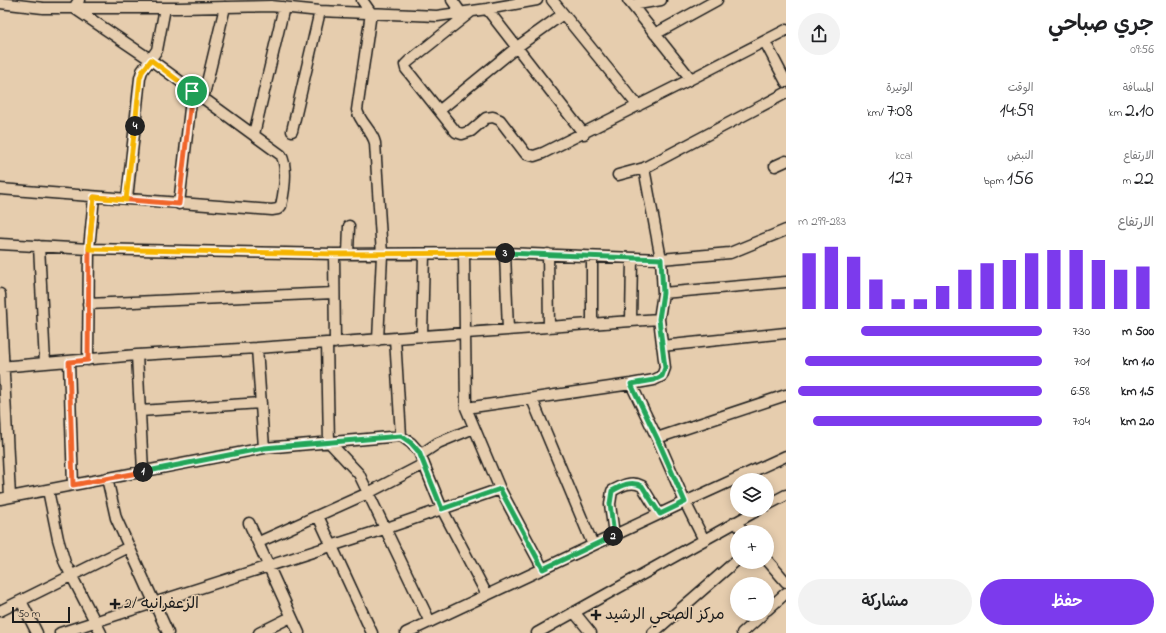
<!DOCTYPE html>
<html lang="ar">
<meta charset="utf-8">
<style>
:root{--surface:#fff;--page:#f2f2f2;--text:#202124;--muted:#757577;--accent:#7c3aed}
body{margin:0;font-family:"Indie Flower","Playpen Sans Arabic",sans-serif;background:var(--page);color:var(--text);direction:rtl;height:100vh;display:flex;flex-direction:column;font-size:15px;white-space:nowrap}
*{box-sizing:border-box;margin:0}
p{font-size:13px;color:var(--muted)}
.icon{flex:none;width:22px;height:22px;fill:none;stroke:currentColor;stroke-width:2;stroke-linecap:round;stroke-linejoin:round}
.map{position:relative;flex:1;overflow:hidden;direction:ltr}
.sheet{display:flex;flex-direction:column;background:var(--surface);width:380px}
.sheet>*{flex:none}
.controls{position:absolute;left:730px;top:473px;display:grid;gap:8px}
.controls a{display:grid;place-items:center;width:44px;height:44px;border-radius:50%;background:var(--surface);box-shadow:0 2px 10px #0003;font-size:20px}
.scale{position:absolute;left:12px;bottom:10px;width:58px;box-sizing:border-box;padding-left:4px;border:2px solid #1c1c1c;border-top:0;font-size:11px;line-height:14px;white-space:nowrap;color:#1c1c1c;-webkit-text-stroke:3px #e6cdae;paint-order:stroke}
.pin{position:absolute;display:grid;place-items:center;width:34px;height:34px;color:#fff;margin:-17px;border:2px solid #fff;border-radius:50%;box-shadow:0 1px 4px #0007}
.km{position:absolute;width:20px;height:20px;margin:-10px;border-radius:50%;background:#222;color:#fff;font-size:11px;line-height:20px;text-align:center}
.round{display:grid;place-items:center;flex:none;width:42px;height:42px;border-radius:21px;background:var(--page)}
.head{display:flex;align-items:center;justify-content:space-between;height:68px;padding:0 12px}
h1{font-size:22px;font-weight:600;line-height:30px}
.stats{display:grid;grid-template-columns:repeat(3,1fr);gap:6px;height:68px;padding:4px 12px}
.stats div{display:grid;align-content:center}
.stats b{font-size:20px;font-weight:600}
.stats small{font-size:11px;font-weight:400}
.stats p{font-size:11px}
.chart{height:112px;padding:8px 12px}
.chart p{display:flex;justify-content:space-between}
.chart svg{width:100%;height:72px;margin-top:4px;stroke:var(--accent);stroke-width:6}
.button{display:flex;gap:8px;margin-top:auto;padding:8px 12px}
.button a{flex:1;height:46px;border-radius:24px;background:var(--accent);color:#fff;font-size:16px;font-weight:600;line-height:46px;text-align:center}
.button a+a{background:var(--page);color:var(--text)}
ul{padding:0 12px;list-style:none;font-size:13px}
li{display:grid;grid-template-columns:64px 48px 1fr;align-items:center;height:30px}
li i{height:10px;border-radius:5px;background:var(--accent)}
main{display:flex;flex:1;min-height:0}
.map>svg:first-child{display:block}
</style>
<main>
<section class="sheet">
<div class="head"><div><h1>جري صباحي</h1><p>09:56</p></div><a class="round"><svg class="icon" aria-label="share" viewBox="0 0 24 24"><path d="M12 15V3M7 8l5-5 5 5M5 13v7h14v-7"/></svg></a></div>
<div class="stats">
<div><p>المسافة</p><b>2.10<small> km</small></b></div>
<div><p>الوقت</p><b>14:59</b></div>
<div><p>الوتيرة</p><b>7:08<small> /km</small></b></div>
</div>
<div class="stats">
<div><p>الارتفاع</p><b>22<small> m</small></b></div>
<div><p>النبض</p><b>156<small> bpm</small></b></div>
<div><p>kcal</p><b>127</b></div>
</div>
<div class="chart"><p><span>الارتفاع</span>283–299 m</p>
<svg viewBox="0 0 160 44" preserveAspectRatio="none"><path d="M5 44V10M15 44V6M25 44V12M35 44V26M45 44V38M55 44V38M65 44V30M75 44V20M85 44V16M95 44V14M105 44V10M115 44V8M125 44V8M135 44V14M145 44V20M155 44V18"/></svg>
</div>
<ul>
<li><b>500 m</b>7:30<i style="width:74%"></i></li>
<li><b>1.0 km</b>7:01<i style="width:97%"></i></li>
<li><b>1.5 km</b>6:58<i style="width:100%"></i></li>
<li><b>2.0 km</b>7:04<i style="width:94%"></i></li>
</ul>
<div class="button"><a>حفظ</a><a>مشاركة</a></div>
</section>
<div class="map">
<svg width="786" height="633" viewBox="0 0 786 633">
<rect width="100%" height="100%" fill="#e6cdae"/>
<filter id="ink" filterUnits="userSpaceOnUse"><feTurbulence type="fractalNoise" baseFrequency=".025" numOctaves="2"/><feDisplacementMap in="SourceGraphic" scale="8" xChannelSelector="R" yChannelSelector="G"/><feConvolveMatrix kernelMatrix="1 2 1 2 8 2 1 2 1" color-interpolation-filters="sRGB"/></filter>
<g filter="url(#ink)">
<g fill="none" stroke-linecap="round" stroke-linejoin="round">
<defs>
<path id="minor" d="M 362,0 L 371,13 L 357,110 C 360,123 372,130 375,143 L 382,255 L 378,340
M 452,0 L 461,13
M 552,0 L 638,106
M 628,0 L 691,79
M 0,3 L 43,8 L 178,8 L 271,6 L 320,11 L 437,16 L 487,9 L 537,0
M 632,5 L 661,0
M 487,9 L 584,134
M 472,11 L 409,61 L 405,65 L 406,69 L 456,132 L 462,134 L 471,131 L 486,118 L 493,117 L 500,120 L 526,154 L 534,156 L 543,153 L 691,79 L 786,30
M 655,34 L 717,0
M 765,42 L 786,82
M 203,99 L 225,7
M 440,110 L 517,47 L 563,14
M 292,131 L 320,11
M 254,134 L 284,7
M 775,166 L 786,161
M 618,175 L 644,168 L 786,93
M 0,189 L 272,210 L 278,209 L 281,206 C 284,192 288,167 281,155 L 151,60 L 74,8 L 79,0
M 127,199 L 140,78 L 142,71 L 157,50 L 165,8
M 179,204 L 192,91
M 0,244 L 89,249 L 334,254 L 505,253 L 661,259 L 730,253 L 786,230
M 39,246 L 45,363
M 505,253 L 508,330
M 334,254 L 335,343
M 348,254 L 349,226
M 464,254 L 466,408 L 500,489 L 543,569
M 548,254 L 549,327
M 592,257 L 592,324
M 663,293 L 786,282
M 0,294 L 10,497
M 88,304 L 334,293
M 631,321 L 632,258
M 422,336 L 424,254
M 395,338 L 401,436
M 327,343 L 329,442 L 359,474 L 430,622
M 662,346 L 786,333
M 257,348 L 264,448
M 137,355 L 143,471
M 88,360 L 89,249 L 94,197
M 69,362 L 73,485
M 0,367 L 137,355 L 257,348 L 659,319
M 631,384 L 657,438 L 685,502 L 704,540
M 532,399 L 593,545
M 466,408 L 631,384 L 654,380 L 662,376 L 665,368 L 659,319 L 663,293 L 661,259 L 644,168
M 140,411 L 261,403
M 657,438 L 786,395
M 420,455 L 438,443 L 474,428
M 107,478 L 116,518 L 168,633
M 48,490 L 58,539 L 65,563 L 101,633
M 0,499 L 264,448 L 401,436 L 411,443 L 419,452 L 442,509 L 487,595
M 767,505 L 786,495
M 318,516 L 372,633
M 735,522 L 744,532
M 249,523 L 299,633
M 614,535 L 610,504 L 612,491 C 621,486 631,480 642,486 L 659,514
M 259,542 L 368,493 L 424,464
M 767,560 L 786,582
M 21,601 L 37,633
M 767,610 L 786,593
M 0,611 L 129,547
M 574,612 L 591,633
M 60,633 L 384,529 L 500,489
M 259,633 L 291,617
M 406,633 L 685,502 L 786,456
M 537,633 L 758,510
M 653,633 L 737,560
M 742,633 L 763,614"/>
</defs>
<use href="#minor" stroke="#1c1c1c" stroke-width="13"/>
<use href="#minor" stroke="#e6cdae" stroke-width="10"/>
</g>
</g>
<g fill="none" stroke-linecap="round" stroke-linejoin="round" filter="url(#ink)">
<defs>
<path id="split-1" d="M 143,472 L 73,485 L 69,362 L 88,360 L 89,249 L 94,197 L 179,204 L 192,91"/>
<path id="split-2" d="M 143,472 L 264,448 L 401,436 L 411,443 L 419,452 L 442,509 L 500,489 L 543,569 L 613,536"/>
<path id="split-3" d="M 505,253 L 661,259 L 663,293 L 659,319 L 665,368 L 662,376 L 654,380 L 631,384 L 657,438 L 685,502 L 660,514 L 642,486 C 631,480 621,486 612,491 L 610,504 L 614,535 L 613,536"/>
<path id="split-4" d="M 135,126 L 126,200 L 94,197 L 89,249 L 334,254 L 505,253"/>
<path id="split-5" d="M 135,126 L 140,78 L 142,72 L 151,60 L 192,91"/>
</defs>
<use href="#split-1" stroke="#fff" stroke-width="8"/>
<use href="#split-2" stroke="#fff" stroke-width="8"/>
<use href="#split-3" stroke="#fff" stroke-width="8"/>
<use href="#split-4" stroke="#fff" stroke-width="8"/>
<use href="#split-5" stroke="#fff" stroke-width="8"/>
<use href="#split-1" stroke="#f0652b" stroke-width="5"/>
<use href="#split-2" stroke="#22a559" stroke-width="5"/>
<use href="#split-3" stroke="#22a559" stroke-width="5"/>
<use href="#split-4" stroke="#f5b400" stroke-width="5"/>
<use href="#split-5" stroke="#f5b400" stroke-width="5"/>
</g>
<g fill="#1c1c1c" stroke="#e6cdae" stroke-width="1.5">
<path d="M113 598h4v4h4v4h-4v4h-4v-4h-4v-4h4z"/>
<path d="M594 609h4v4h4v4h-4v4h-4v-4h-4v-4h4z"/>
</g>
<g text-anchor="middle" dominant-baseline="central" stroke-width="3" stroke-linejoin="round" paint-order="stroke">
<g font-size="16" fill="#1c1c1c" stroke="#e6cdae" text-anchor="start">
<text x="124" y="604">الزعفرانيه /2</text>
<text x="605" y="615">مركز الصحي الرشيد</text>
</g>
</g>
</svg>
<div class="controls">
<a><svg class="icon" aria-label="layers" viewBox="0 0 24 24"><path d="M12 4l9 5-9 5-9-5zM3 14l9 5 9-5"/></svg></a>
<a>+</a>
<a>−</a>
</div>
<div class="scale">50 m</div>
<div class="pin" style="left:192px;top:91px;background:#1e9e55"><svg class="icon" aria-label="arrive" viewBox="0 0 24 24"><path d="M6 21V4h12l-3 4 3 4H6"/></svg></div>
<b class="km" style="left:143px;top:472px">1</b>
<b class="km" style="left:613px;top:536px">2</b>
<b class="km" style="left:505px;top:253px">3</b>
<b class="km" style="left:135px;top:126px">4</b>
</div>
</main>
